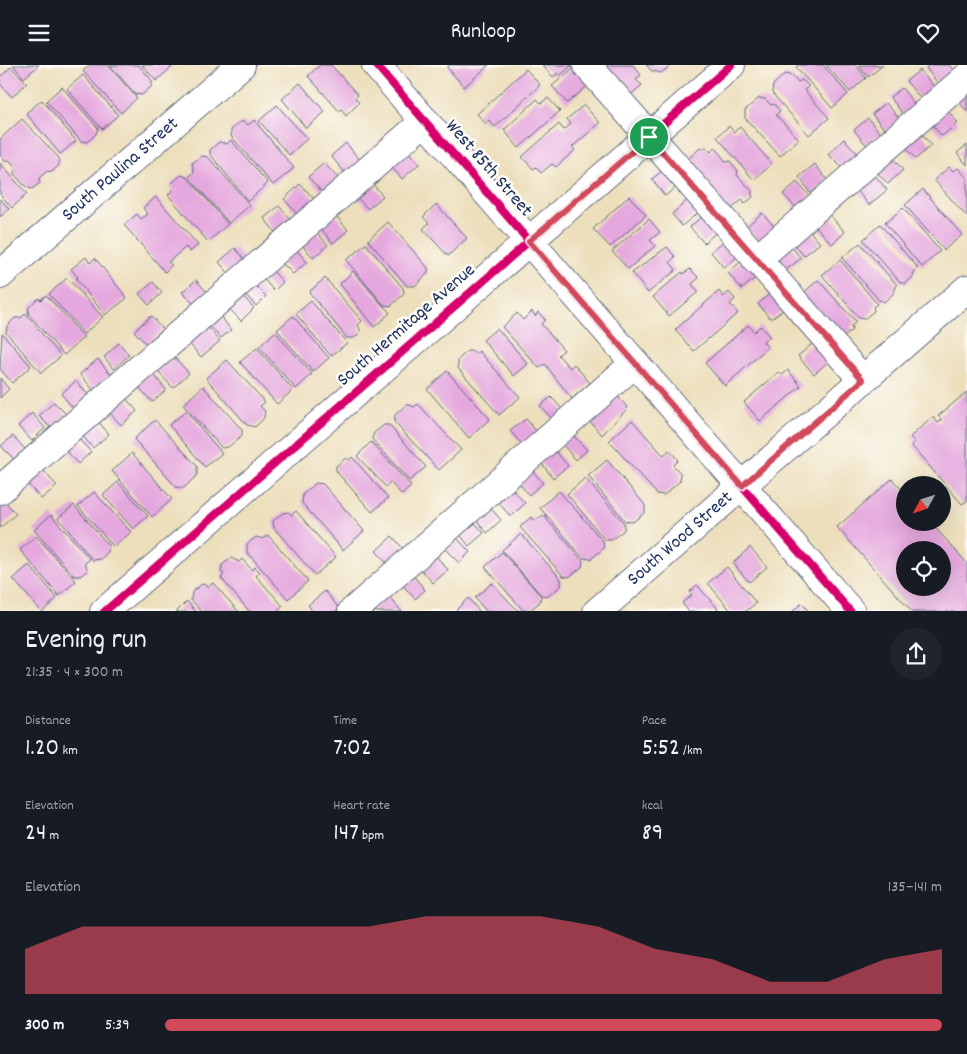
<!DOCTYPE html>
<meta charset="utf-8">
<style>
:root{--surface:#171b24;--page:#20242c;--text:#f1f3f6;--muted:#9ea1a6;--accent:#d1495b}
body{margin:0;font-family:Dekko,sans-serif;background:var(--page);color:var(--text);height:100vh;display:flex;flex-direction:column;font-size:19px;white-space:nowrap}
*{box-sizing:border-box;margin:0}
p{font-size:16px;color:var(--muted)}
.icon{flex:none;width:28px;height:28px;fill:none;stroke:currentColor;stroke-width:2;stroke-linecap:round;stroke-linejoin:round}
.map{position:relative;height:546px;overflow:hidden}
.side{display:flex;flex-direction:column;background:var(--surface);flex:1}
.side>*{flex:none}
.needle{width:32px;rotate:230deg}
.fabs{position:absolute;left:896px;top:411px;display:grid;gap:10px}
.fabs a{display:grid;place-items:center;width:55px;height:55px;border-radius:50%;background:var(--surface);box-shadow:0 5px 20px #0002;font-size:25px}
.pin{position:absolute;display:grid;place-items:center;width:42px;height:42px;color:#fff;margin:-21px;border:2px solid #fff;border-radius:50%;box-shadow:0 1px 5px #0007}
.round{display:grid;place-items:center;flex:none;width:52px;height:52px;border-radius:26px;background:var(--page)}
.summary{display:flex;align-items:center;justify-content:space-between;height:85px;padding:0 25px}
h1{font-size:28px;font-weight:600;line-height:38px}
.figures{display:grid;grid-template-columns:repeat(3,1fr);gap:8px;height:85px;padding:5px 25px}
.figures div{display:grid;align-content:center}
.figures b{font-size:25px;font-weight:600}
.figures small{font-size:14px;font-weight:400}
.figures p{font-size:14px}
.chart{height:140px;padding:10px 25px}
.chart p{display:flex;justify-content:space-between}
.chart svg{width:100%;height:90px;margin-top:5px;fill:var(--accent);opacity:.7}
ul{padding:0 25px;list-style:none;font-size:16px}
li{display:grid;grid-template-columns:80px 60px 1fr;align-items:center;height:38px}
li i{height:12px;border-radius:6px;background:var(--accent)}
header{display:flex;justify-content:space-between;align-items:center;height:65px;padding:0 25px;background:var(--surface);font-size:22px;font-weight:600}
.map>svg:first-child{display:block}
</style>
<header><svg class="icon" aria-label="menu" viewBox="0 0 24 24"><path d="M4 6h16M4 12h16M4 18h16"/></svg>Runloop<svg class="icon" aria-label="heart" viewBox="0 0 24 24"><path d="M12 20l-8-8c-3-5 5-10 8-4 3-6 11-1 8 4z"/></svg></header>
<div class="map">
<svg width="967" height="547" viewBox="0 0 967 547">
<rect width="100%" height="100%" fill="#fdfcf7"/>
<filter id="ink" filterUnits="userSpaceOnUse"><feTurbulence type="fractalNoise" baseFrequency=".02" numOctaves="2"/><feDisplacementMap in="SourceGraphic" scale="10" xChannelSelector="R" yChannelSelector="G"/><feConvolveMatrix kernelMatrix="1 2 1 2 8 2 1 2 1" color-interpolation-filters="sRGB"/></filter>
<filter id="wash" filterUnits="userSpaceOnUse"><feTurbulence type="fractalNoise" baseFrequency=".0096" numOctaves="4" result="noise"/><feDisplacementMap in="SourceGraphic" scale="20" xChannelSelector="R" yChannelSelector="G"/><feGaussianBlur stdDeviation="1.12" result="paint"/><feColorMatrix in="noise" values="0 0 0 0 0 0 0 0 0 0 0 0 0 0 0 0 0 1.4 0 .05"/><feComposite in="paint" operator="in"/></filter>
<g filter="url(#wash)">
<rect width="100%" height="100%" fill="#eddfbc"/>
<g id="blocks">
<path fill="#e5a8de" fill-rule="evenodd" d="M 13,0 L 39,0 L 24,13 Z
M 90,0 L 108,0 L 137,33 L 121,48 L 83,6 Z
M 110,0 L 139,0 L 152,16 L 152,21 L 142,30 L 135,29 Z
M 142,0 L 170,0 L 172,2 L 156,16 Z
M 320,0 L 331,0 L 358,30 L 355,33 L 359,38 L 346,51 L 341,44 L 339,46 L 308,11 Z
M 450,0 L 489,0 L 464,22 L 447,2 Z
M 542,0 L 572,0 L 560,11 L 558,8 L 553,12 Z
M 602,0 L 633,0 L 641,10 L 636,15 L 642,20 L 629,31 Z
M 646,0 L 671,0 L 661,8 L 652,6 Z
M 798,0 L 823,0 L 848,29 L 832,43 L 796,2 Z
M 826,0 L 855,0 L 866,13 L 850,27 Z
M 858,0 L 883,0 L 868,12 Z
M 929,0 L 949,0 L 955,7 L 939,20 L 926,3 Z
M 576,1 L 590,19 L 567,38 L 552,21 Z
M 11,2 L 27,18 L 12,32 L 0,19 L 0,12 Z
M 526,4 L 540,20 L 495,62 L 489,55 L 486,59 L 477,49 Z
M 920,5 L 934,22 L 920,33 L 906,16 Z
M 785,9 L 793,11 L 798,17 L 802,15 L 809,21 L 804,25 L 829,53 L 809,70 L 772,28 L 773,20 Z
M 83,10 L 118,50 L 102,64 L 67,24 Z
M 300,18 L 325,47 L 306,63 L 282,34 Z
M 62,22 L 98,63 L 96,69 L 87,77 L 81,76 L 46,36 Z
M 967,22 L 967,47 L 955,32 Z
M 902,23 L 915,40 L 903,49 L 890,32 Z
M 548,33 L 560,46 L 519,83 L 504,65 L 537,34 L 541,38 Z
M 759,33 L 765,34 L 771,40 L 774,39 L 780,46 L 776,50 L 799,74 L 780,91 L 745,53 L 745,45 Z
M 42,35 L 76,76 L 60,89 L 26,48 Z
M 886,38 L 900,54 L 886,66 L 872,49 Z
M 277,40 L 307,74 L 289,90 L 259,56 Z
M 584,40 L 600,58 L 572,82 L 575,85 L 556,102 L 552,99 L 541,108 L 536,102 L 533,104 L 522,92 L 559,59 L 564,65 L 571,59 L 567,54 Z
M 944,42 L 958,58 L 942,71 L 928,56 Z
M 868,53 L 881,69 L 867,81 L 854,65 Z
M 22,54 L 59,93 L 59,100 L 52,107 L 47,106 L 39,113 L 40,118 L 32,124 L 26,122 L 14,109 L 15,101 L 8,94 L 6,97 L 0,91 L 0,74 Z
M 254,55 L 294,103 L 273,120 L 231,71 L 231,65 L 240,57 L 245,57 L 248,60 Z
M 729,61 L 734,67 L 740,62 L 772,99 L 754,115 L 717,72 Z
M 918,65 L 931,80 L 916,94 L 902,79 Z
M 844,74 L 858,89 L 842,103 L 828,89 Z
M 231,75 L 268,118 L 248,136 L 210,89 L 210,85 L 219,77 L 227,79 Z
M 346,78 L 360,95 L 345,108 L 331,91 Z
M 967,80 L 967,100 L 957,88 Z
M 706,82 L 711,87 L 715,82 L 726,97 L 730,96 L 738,106 L 737,110 L 753,127 L 751,128 L 753,132 L 745,139 L 742,135 L 729,146 L 691,102 L 688,94 L 699,84 Z
M 407,85 L 419,99 L 402,114 L 389,99 Z
M 890,90 L 903,105 L 888,119 L 874,104 Z
M 202,91 L 208,92 L 250,140 L 229,158 L 189,112 L 194,107 L 192,98 Z
M 0,98 L 27,129 L 12,143 L 0,129 Z
M 324,98 L 338,113 L 323,128 L 308,112 Z
M 815,99 L 828,116 L 811,129 L 799,112 Z
M 667,102 L 680,119 L 665,131 L 652,114 Z
M 949,102 L 953,106 L 958,103 L 967,113 L 967,152 L 934,115 Z
M 873,108 L 887,125 L 869,140 L 855,123 Z
M 181,110 L 187,112 L 228,159 L 208,177 L 168,130 L 172,126 L 171,119 Z
M 369,115 L 383,131 L 368,144 L 354,129 Z
M 797,117 L 810,132 L 797,144 L 783,129 Z
M 300,119 L 314,134 L 298,150 L 284,134 Z
M 923,124 L 962,170 L 944,185 L 905,140 Z
M 629,131 L 646,150 L 610,182 L 593,164 Z
M 156,132 L 198,180 L 190,187 L 186,182 L 168,197 L 172,200 L 165,207 L 124,160 L 137,149 L 141,154 L 148,149 L 143,143 Z
M 690,133 L 701,145 L 682,161 L 672,149 Z
M 0,134 L 9,144 L 0,152 Z
M 436,139 L 467,173 L 448,191 L 423,164 L 429,158 L 423,152 Z
M 279,141 L 291,155 L 275,167 L 264,153 Z
M 903,143 L 940,186 L 922,202 L 885,158 Z
M 825,145 L 845,167 L 832,179 L 812,157 Z
M 333,147 L 348,165 L 333,178 L 318,160 Z
M 706,148 L 720,164 L 704,178 L 690,162 Z
M 762,148 L 776,163 L 760,178 L 746,162 Z
M 649,154 L 660,167 L 650,175 L 655,181 L 628,204 L 612,186 Z
M 388,157 L 428,203 L 428,208 L 415,221 L 407,221 L 368,175 Z
M 880,159 L 918,203 L 914,207 L 913,212 L 905,219 L 900,217 L 863,175 Z
M 805,161 L 820,178 L 804,191 L 790,174 Z
M 314,164 L 328,180 L 313,193 L 299,176 Z
M 726,174 L 740,189 L 724,203 L 711,187 Z
M 787,177 L 801,193 L 784,207 L 770,192 Z
M 860,178 L 897,220 L 893,229 L 884,237 L 879,235 L 842,193 Z
M 366,179 L 403,223 L 404,229 L 391,241 L 384,240 L 346,195 Z
M 294,182 L 307,197 L 293,209 L 279,195 Z
M 667,182 L 675,192 L 670,197 L 676,205 L 648,228 L 632,208 Z
M 235,183 L 247,197 L 231,211 L 219,197 Z
M 86,192 L 90,198 L 95,193 L 127,233 L 105,250 L 76,214 L 78,212 L 71,204 Z
M 746,192 L 760,209 L 742,224 L 728,208 Z
M 840,195 L 877,239 L 873,242 L 874,246 L 864,254 L 859,253 L 822,210 Z
M 270,203 L 283,217 L 274,226 L 261,211 Z
M 690,204 L 699,213 L 692,219 L 698,227 L 669,251 L 653,232 L 682,207 L 683,209 Z
M 353,206 L 390,248 L 374,262 L 340,219 Z
M 67,213 L 103,252 L 84,269 L 49,229 Z
M 325,213 L 362,256 L 358,260 L 361,267 L 354,273 L 347,273 L 309,227 Z
M 196,215 L 207,227 L 194,239 L 182,227 Z
M 818,215 L 856,257 L 851,261 L 852,265 L 843,273 L 801,230 Z
M 153,217 L 162,228 L 149,240 L 139,229 Z
M 253,218 L 266,231 L 256,241 L 244,228 Z
M 774,225 L 788,241 L 771,254 L 758,239 Z
M 719,226 L 723,232 L 729,227 L 735,234 L 730,239 L 738,248 L 694,286 L 675,265 Z
M 241,229 L 254,243 L 241,256 L 228,242 Z
M 46,230 L 84,272 L 64,290 L 28,249 L 29,242 L 38,233 L 41,235 Z
M 311,236 L 347,278 L 331,291 L 296,249 Z
M 532,246 L 535,251 L 538,247 L 545,255 L 541,259 L 564,285 L 558,290 L 570,303 L 574,299 L 590,318 L 572,334 L 545,299 L 539,303 L 502,262 L 517,248 L 523,255 Z
M 25,249 L 61,291 L 41,308 L 6,267 L 7,261 L 15,253 L 21,253 Z
M 219,249 L 231,265 L 221,273 L 208,259 Z
M 151,251 L 163,264 L 146,279 L 134,266 Z
M 293,251 L 329,293 L 313,307 L 277,265 Z
M 205,259 L 220,276 L 201,292 L 187,276 Z
M 748,260 L 754,267 L 760,261 L 770,272 L 763,277 L 768,282 L 725,321 L 705,298 Z
M 497,263 L 528,299 L 514,311 L 483,275 Z
M 275,267 L 312,309 L 296,324 L 259,282 Z
M 2,268 L 31,301 L 12,318 L 0,304 Z
M 818,274 L 833,293 L 814,309 L 798,291 Z
M 119,278 L 129,290 L 114,304 L 104,292 Z
M 257,283 L 293,325 L 277,339 L 240,297 Z
M 467,286 L 473,286 L 475,289 L 479,286 L 520,332 L 499,350 L 458,303 L 458,295 Z
M 172,290 L 189,308 L 173,323 L 156,305 Z
M 98,294 L 113,312 L 95,327 L 80,309 Z
M 227,295 L 265,337 L 260,341 L 265,346 L 264,353 L 255,362 L 247,360 L 206,313 Z
M 788,305 L 801,321 L 760,356 L 744,337 L 779,307 L 782,310 Z
M 447,306 L 490,354 L 469,373 L 427,324 Z
M 152,307 L 166,325 L 152,337 L 137,320 Z
M 0,313 L 9,324 L 0,333 Z
M 76,316 L 89,331 L 74,344 L 61,329 Z
M 203,321 L 242,365 L 242,371 L 228,382 L 222,383 L 183,340 Z
M 967,327 L 967,436 L 962,439 L 911,380 L 915,377 L 910,372 L 933,352 L 938,358 L 942,355 L 938,351 Z
M 615,328 L 628,343 L 602,370 L 588,354 Z
M 123,330 L 137,346 L 121,360 L 107,345 Z
M 551,332 L 564,346 L 554,356 L 540,341 Z
M 54,337 L 67,350 L 52,364 L 39,351 Z
M 407,339 L 414,342 L 418,339 L 461,385 L 439,405 L 394,357 L 395,350 Z
M 186,346 L 222,388 L 205,402 L 169,360 Z
M 32,348 L 45,363 L 32,376 L 18,361 Z
M 96,354 L 109,369 L 93,383 L 80,368 Z
M 526,354 L 538,368 L 523,381 L 510,366 Z
M 155,355 L 197,401 L 197,410 L 184,423 L 176,422 L 134,374 Z
M 632,355 L 664,391 L 669,385 L 678,395 L 673,400 L 681,409 L 680,416 L 664,430 L 657,429 L 609,376 Z
M 384,360 L 389,360 L 426,402 L 409,416 L 372,374 L 374,368 Z
M 573,370 L 587,385 L 576,395 L 562,379 Z
M 13,371 L 26,385 L 15,395 L 1,381 Z
M 77,372 L 91,387 L 78,399 L 65,384 Z
M 371,377 L 411,421 L 402,430 L 390,417 L 386,422 L 357,391 Z
M 554,384 L 568,401 L 553,413 L 540,396 Z
M 132,388 L 172,434 L 152,452 L 112,406 Z
M 352,392 L 388,433 L 372,447 L 336,406 L 336,401 L 346,393 L 349,395 Z
M 607,395 L 645,440 L 645,447 L 633,457 L 625,456 L 588,411 Z
M 41,403 L 57,421 L 41,434 L 26,417 Z
M 531,404 L 543,418 L 529,430 L 517,416 Z
M 585,413 L 624,458 L 624,465 L 611,475 L 605,475 L 567,429 Z
M 892,414 L 905,428 L 905,458 L 931,458 L 967,498 L 967,547 L 912,547 L 837,462 ZM 905,485 L 942,485 L 942,522 L 905,522 Z
M 118,417 L 148,451 L 133,464 L 103,430 Z
M 316,418 L 323,419 L 364,466 L 343,485 L 302,438 L 303,429 Z
M 511,423 L 525,438 L 511,452 L 497,436 Z
M 559,426 L 603,476 L 604,483 L 591,494 L 583,493 L 540,443 Z
M 94,427 L 131,467 L 114,482 L 78,441 Z
M 3,434 L 16,449 L 0,463 L 0,437 Z
M 74,440 L 109,481 L 108,487 L 101,494 L 93,495 L 58,453 Z
M 489,441 L 501,455 L 487,468 L 475,453 Z
M 296,446 L 336,492 L 315,510 L 274,463 L 273,456 L 283,448 L 288,447 L 292,450 Z
M 51,450 L 90,494 L 85,498 L 88,506 L 80,511 L 74,511 L 34,465 Z
M 543,450 L 583,496 L 582,502 L 569,512 L 563,511 L 520,462 L 531,452 L 535,456 Z
M 472,455 L 484,468 L 469,481 L 458,467 Z
M 521,469 L 561,514 L 561,521 L 548,531 L 541,530 L 502,485 Z
M 268,470 L 308,516 L 288,534 L 247,487 L 247,479 L 256,472 L 263,474 Z
M 36,471 L 76,516 L 59,531 L 20,485 Z
M 392,471 L 406,487 L 390,502 L 376,486 Z
M 456,472 L 470,487 L 459,498 L 444,483 Z
M 750,482 L 767,502 L 749,517 L 733,498 Z
M 502,487 L 541,531 L 540,537 L 529,546 L 523,545 L 485,502 Z
M 435,490 L 448,505 L 433,518 L 420,503 Z
M 231,493 L 239,497 L 242,494 L 252,505 L 255,502 L 260,507 L 256,511 L 283,541 L 277,547 L 250,547 L 221,513 L 224,509 L 221,507 L 222,500 Z
M 29,500 L 57,533 L 42,547 L 13,514 Z
M 727,502 L 756,538 L 745,547 L 732,547 L 708,518 Z
M 412,509 L 425,525 L 415,534 L 401,518 Z
M 213,518 L 239,547 L 202,547 L 191,535 L 192,527 L 202,519 L 209,521 Z
M 492,518 L 519,547 L 487,547 L 475,533 Z
M 697,520 L 718,544 L 715,547 L 689,547 L 682,538 L 692,530 L 689,527 Z
M 325,526 L 339,543 L 335,547 L 313,547 L 308,540 Z
M 388,530 L 402,547 L 376,547 L 373,544 Z
M 468,533 L 480,547 L 454,547 Z
M 187,536 L 196,547 L 176,547 Z
M 802,538 L 809,547 L 792,547 Z"/>
</g>
</g>
<g filter="url(#ink)">
<use href="#blocks" fill-opacity="0" stroke="#646d7f" stroke-width="1"/>
<g fill="none" stroke-linecap="round" stroke-linejoin="round">
<defs>
<g id="minor">
<path d="M 376,0 L 851,547"/>
<path d="M 587,0 L 863,315"/>
<path d="M 756,195 L 967,12"/>
<path id="s1" d="M 0,210 L 241,0"/>
<path d="M 0,425 L 425,56"/>
<path d="M 104,547 L 731,0"/>
<path d="M 352,547 L 635,298"/>
<path id="s2" d="M 597,547 L 967,224"/>
</g>
</defs>
<use href="#minor" stroke="#646d7f" stroke-width="30"/>
<use href="#minor" stroke="#fff" stroke-width="28"/>
<defs>
<path id="cycleway" d="M 376,0 L 851,547
M 104,547 L 731,0"/>
</defs>
<use href="#cycleway" stroke="#fdfcf7" stroke-width="11"/>
<use href="#cycleway" stroke="#d6006c" stroke-width="8"/>
</g>
</g>
<g fill="none" stroke-linecap="round" stroke-linejoin="round" filter="url(#ink)">
<defs>
<path id="route" d="M 649,72 L 863,315 L 742,421 L 529,176 Z"/>
</defs>
<use href="#route" stroke="#fff" stroke-width="10"/>
<use href="#route" stroke="#d1495b" stroke-width="6"/>
</g>
<g text-anchor="middle" dominant-baseline="central" stroke-width="5" stroke-linejoin="round" paint-order="stroke">
<g font-size="19" fill="#1b2f5e" stroke="#fdfcf7">
<text transform="translate(488 104) rotate(49)">West 85th Street</text>
<text stroke="none"><textPath href="#s1" startOffset="160">South Paulina Street</textPath></text>
<text transform="translate(407 261) rotate(-41)">South Hermitage Avenue</text>
<text stroke="none"><textPath href="#s2" startOffset="111">South Wood Street</textPath></text>
</g>
</g>
</svg>
<div class="fabs">
<a><svg class="needle" viewBox="-14 -14 28 28"><path d="M0-13l5 13h-10z" fill="#e53935"/><path d="M0 13l5-13h-10z" fill="#9ea1a6"/></svg></a>
<a><svg class="icon" aria-label="locate" viewBox="0 0 24 24"><circle cx="12" cy="12" r="6"/><path d="M12 2v4M12 18v4M2 12h4M18 12h4"/></svg></a>
</div>
<div class="pin" style="left:649px;top:72px;background:#1e9e55"><svg class="icon" aria-label="arrive" viewBox="0 0 24 24"><path d="M6 21V4h12l-3 4 3 4H6"/></svg></div>
</div>
<section class="side">
<div class="summary"><div><h1>Evening run</h1><p>21:35 · 4 × 300 m</p></div><a class="round"><svg class="icon" aria-label="share" viewBox="0 0 24 24"><path d="M12 15V3M7 8l5-5 5 5M5 13v7h14v-7"/></svg></a></div>
<div class="figures">
<div><p>Distance</p><b>1.20<small> km</small></b></div>
<div><p>Time</p><b>7:02</b></div>
<div><p>Pace</p><b>5:52<small> /km</small></b></div>
</div>
<div class="figures">
<div><p>Elevation</p><b>24<small> m</small></b></div>
<div><p>Heart rate</p><b>147<small> bpm</small></b></div>
<div><p>kcal</p><b>89</b></div>
</div>
<div class="chart"><p><span>Elevation</span>135–141 m</p>
<svg viewBox="0 0 160 44" preserveAspectRatio="none"><path d="M0 44V22L10 11L20 11L30 11L40 11L50 11L60 11L70 6L80 6L90 6L100 11L110 22L120 27L130 38L140 38L150 27L160 22V44z"/></svg>
</div>
<ul>
<li><b>300 m</b>5:39<i style="width:100%"></i></li>
</ul>
</section>
